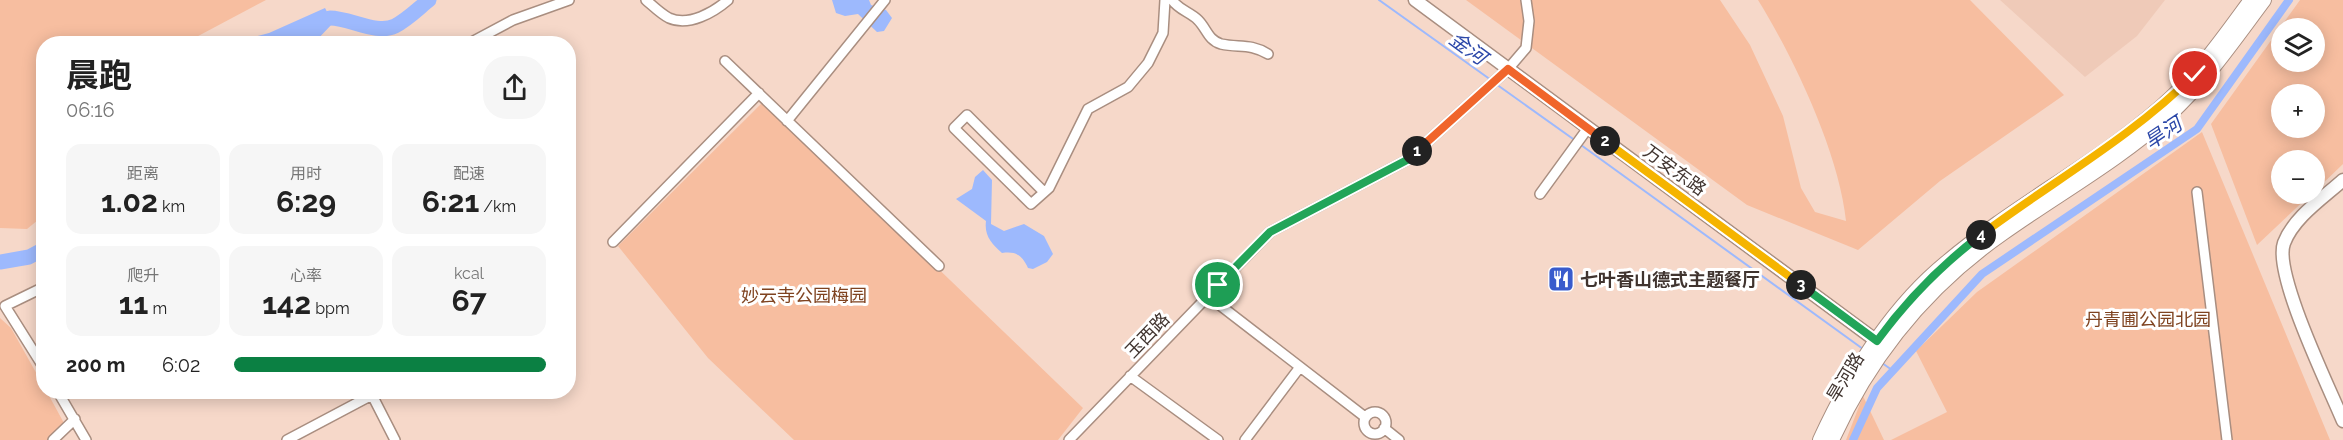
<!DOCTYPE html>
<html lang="zh">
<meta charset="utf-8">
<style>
:root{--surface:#fff;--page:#f6f6f6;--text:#222;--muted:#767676;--accent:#0b8043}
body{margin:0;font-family:Raleway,"Noto Sans SC",sans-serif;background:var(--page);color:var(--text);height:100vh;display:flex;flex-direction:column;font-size:22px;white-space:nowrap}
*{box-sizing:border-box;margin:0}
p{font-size:20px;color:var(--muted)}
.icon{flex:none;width:33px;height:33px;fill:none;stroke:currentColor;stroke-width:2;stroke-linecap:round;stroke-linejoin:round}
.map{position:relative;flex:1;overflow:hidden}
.panel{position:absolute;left:36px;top:36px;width:540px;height:363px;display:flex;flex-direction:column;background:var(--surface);border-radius:24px;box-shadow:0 3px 15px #0003}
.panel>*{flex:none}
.tools{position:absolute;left:2271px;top:18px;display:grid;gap:12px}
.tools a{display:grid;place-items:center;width:54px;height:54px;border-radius:50%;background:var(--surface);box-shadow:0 3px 15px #0003;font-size:30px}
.pin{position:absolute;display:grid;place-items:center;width:51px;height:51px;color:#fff;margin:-26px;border:3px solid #fff;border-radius:50%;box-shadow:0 2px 6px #0007}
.km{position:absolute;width:30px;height:30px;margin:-15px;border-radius:50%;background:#222;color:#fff;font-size:16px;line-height:30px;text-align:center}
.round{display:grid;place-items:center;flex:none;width:63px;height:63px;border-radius:24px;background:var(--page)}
.overview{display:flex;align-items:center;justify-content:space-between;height:102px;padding:0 30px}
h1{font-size:33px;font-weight:700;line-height:45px}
.stats{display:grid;grid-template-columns:repeat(3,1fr);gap:9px;height:102px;padding:6px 30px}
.stats div{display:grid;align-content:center;border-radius:15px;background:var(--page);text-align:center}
.stats b{font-size:30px;font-weight:700}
.stats small{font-size:16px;font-weight:400}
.stats p{font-size:16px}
ul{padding:0 30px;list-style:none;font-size:20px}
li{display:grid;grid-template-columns:96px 72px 1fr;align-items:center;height:45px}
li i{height:15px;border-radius:8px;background:var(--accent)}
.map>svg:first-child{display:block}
</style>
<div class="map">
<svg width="2343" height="440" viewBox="0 0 2343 440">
<rect width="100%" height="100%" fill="#f6d8c9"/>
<path fill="#efcab8" d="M 2000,0 L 2165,0 L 2137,36 L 2085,77 Z"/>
<path fill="#f7bea0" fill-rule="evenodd" d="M 0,0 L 273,0 L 266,0 L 185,43 L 44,44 L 43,216 L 27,229 L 0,228 Z
M 1466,0 L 1720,0 L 1750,45 L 1783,116 L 1801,188 L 1815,212 L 1846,221 C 1839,153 1794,58 1758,0 L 1970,0 L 2064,95 L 1940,181 L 1858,250 L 1747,205 Z
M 2300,0 L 2343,0 L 2343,164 L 2315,191 L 2314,160 L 2282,160 L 2282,194 L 2311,194 L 2257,245 L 2211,124 ZM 2282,28 L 2314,28 L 2314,62 L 2282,62 ZM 2282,94 L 2314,94 L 2314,128 L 2282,128 Z
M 764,101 L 1083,408 L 1058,440 L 794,440 L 708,358 L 618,246 Z
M 2202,132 L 2330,440 L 1891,440 L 1947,412 L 1916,351 L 1977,292 Z
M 0,318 L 11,328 L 43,385 L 44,392 L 47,392 L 65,425 L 49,440 L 0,440 Z
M 1863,396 L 1884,440 L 1846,440 Z"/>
<path fill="#9db9fd" d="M 832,0 L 869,0 L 871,5 L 886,10 L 892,18 L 884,31 L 877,32 L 858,14 L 845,16 L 836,13 Z
M 325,8 L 333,23 L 314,43 L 232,43 L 269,33 Z
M 983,170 L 992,180 L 991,224 L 1004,231 L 1024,224 L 1044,236 L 1053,254 L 1047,262 L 1033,269 L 1028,268 C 1022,255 1016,251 1002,253 C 992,244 984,236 986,221 L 956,199 L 972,189 L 975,177 Z"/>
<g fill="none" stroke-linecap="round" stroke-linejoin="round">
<path stroke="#9db9fd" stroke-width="2" d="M 1379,0 L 1491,80
M 1496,84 L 1576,141
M 1581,145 L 1863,349
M 1882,363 L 1892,370"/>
<path stroke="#9db9fd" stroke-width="8" d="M 1853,440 L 1877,388 L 1982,274 L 2197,129 L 2289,0"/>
<path stroke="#9db9fd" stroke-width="15" d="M 330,18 C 350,18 377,35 395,26 C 407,20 419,8 429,0
M 0,262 L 29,257 L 44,249"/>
<defs>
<path id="street" d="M 646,0 C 653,6 661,14 669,18 C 689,27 714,12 728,0
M 1172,0 C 1179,10 1190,12 1198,20 C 1207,29 1208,40 1221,44 C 1239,48 1250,43 1268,54
M 468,44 L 513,20 L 569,0
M 725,61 L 939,266
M 787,121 L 885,0
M 1044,192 L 967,115 L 954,128 L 1031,204 L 1049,188 L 1088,109 L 1128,87 L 1148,63 L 1163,33 L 1165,0
M 2197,192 L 2227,440
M 1540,194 L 1588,128
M 613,242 L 759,93
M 44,287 L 5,306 L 44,368
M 1208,296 L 1365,417
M 1130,376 L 1218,440
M 58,392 L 86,440
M1364 423a11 11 0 1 1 22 0a11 11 0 1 1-22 0Z
M 1384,428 L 1399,440
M 53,440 L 75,419
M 287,440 L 372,395 L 395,440
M 1069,440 L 1270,232 L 1407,160 L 1508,69 L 1526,48 L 1529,21 L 1526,0
M 1245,440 L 1300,367"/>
<path id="secondary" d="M 1415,0 L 1882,345
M 2343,180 C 2323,198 2294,217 2284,243 C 2273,273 2329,387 2343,421"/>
<path id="primary" d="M 1820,440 C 1850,375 1890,309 1946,263 C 2013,206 2093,166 2160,108 C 2196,77 2223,38 2251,0
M 1832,440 C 1870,356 1927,286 2003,233 C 2058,194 2119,160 2169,115 C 2206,81 2234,40 2264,0"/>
</defs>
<use href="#street" stroke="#a98e80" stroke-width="12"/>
<use href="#secondary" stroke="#a98e80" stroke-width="15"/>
<use href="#primary" stroke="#a98e80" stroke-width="16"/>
<use href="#street" stroke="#fff" stroke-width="9"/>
<use href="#secondary" stroke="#fff" stroke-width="12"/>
<use href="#primary" stroke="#fff" stroke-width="14"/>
</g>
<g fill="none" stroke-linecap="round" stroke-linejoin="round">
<defs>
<path id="split-1" d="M 1218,285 L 1270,232 L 1407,160 L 1417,151"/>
<path id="split-2" d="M 1417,151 L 1508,69 L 1605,141"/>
<path id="split-3" d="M 1605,141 L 1801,285"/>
<path id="split-4" d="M 1801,285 L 1877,341 C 1907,300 1940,266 1981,235"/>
<path id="split-5" d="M 1981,235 C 2053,181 2131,138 2195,74"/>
</defs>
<use href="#split-1" stroke="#fff" stroke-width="12"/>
<use href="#split-2" stroke="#fff" stroke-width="12"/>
<use href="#split-3" stroke="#fff" stroke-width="12"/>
<use href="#split-4" stroke="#fff" stroke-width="12"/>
<use href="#split-5" stroke="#fff" stroke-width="12"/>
<use href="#split-1" stroke="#22a559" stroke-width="8"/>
<use href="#split-2" stroke="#f0652b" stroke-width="8"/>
<use href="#split-3" stroke="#f5b400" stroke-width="8"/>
<use href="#split-4" stroke="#22a559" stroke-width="8"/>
<use href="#split-5" stroke="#f5b400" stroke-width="8"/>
</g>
<defs>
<symbol id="restaurant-square" viewBox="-11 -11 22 22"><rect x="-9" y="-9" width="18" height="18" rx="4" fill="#395bcc" stroke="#fff"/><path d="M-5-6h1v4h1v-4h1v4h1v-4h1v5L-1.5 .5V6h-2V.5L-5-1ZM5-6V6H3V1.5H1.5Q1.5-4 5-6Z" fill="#fff"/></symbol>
</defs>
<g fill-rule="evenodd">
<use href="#restaurant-square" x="1546" y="264" width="30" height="30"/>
</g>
<g text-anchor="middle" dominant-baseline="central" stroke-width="6" stroke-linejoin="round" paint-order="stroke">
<g font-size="18" fill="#40342f" stroke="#fff">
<text transform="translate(1675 170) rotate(36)">万安东路</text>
<text transform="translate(1147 335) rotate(-46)">玉西路</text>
<text transform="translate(1845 377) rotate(-59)">旱河路</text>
</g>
<g font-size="18" font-weight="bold" fill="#40342f" stroke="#fff" text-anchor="start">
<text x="1580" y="279">七叶香山德式主题餐厅</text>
</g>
<g font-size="18" fill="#7f4320" stroke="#fff">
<text x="804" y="295">妙云寺公园梅园</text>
<text x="2148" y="319">丹青圃公园北园</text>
</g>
<g font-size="20" font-style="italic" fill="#2b47a8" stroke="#fff">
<text transform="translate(1468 48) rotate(36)">金河</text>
<text transform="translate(2163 133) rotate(-34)">旱河</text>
</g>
</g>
</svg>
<div class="tools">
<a><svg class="icon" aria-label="layers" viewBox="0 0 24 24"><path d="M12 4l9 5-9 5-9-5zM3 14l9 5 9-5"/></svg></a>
<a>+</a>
<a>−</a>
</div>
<div class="pin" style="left:1218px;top:285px;background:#1e9e55"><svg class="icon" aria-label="arrive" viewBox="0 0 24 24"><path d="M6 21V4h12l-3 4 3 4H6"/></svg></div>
<div class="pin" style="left:2195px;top:74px;background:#d93025"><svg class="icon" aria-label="check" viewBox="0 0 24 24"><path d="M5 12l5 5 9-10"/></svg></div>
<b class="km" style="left:1417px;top:151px">1</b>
<b class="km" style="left:1605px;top:141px">2</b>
<b class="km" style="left:1801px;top:285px">3</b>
<b class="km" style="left:1981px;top:235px">4</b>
<section class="panel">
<div class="overview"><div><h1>晨跑</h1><p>06:16</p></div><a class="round"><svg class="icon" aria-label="share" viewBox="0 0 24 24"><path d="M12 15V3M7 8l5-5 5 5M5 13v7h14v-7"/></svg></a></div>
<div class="stats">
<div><p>距离</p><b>1.02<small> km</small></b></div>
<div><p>用时</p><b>6:29</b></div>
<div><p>配速</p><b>6:21<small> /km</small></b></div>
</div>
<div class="stats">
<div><p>爬升</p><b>11<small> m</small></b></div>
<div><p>心率</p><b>142<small> bpm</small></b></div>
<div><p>kcal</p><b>67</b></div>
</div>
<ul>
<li><b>200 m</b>6:02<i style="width:100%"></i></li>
</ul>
</section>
</div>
